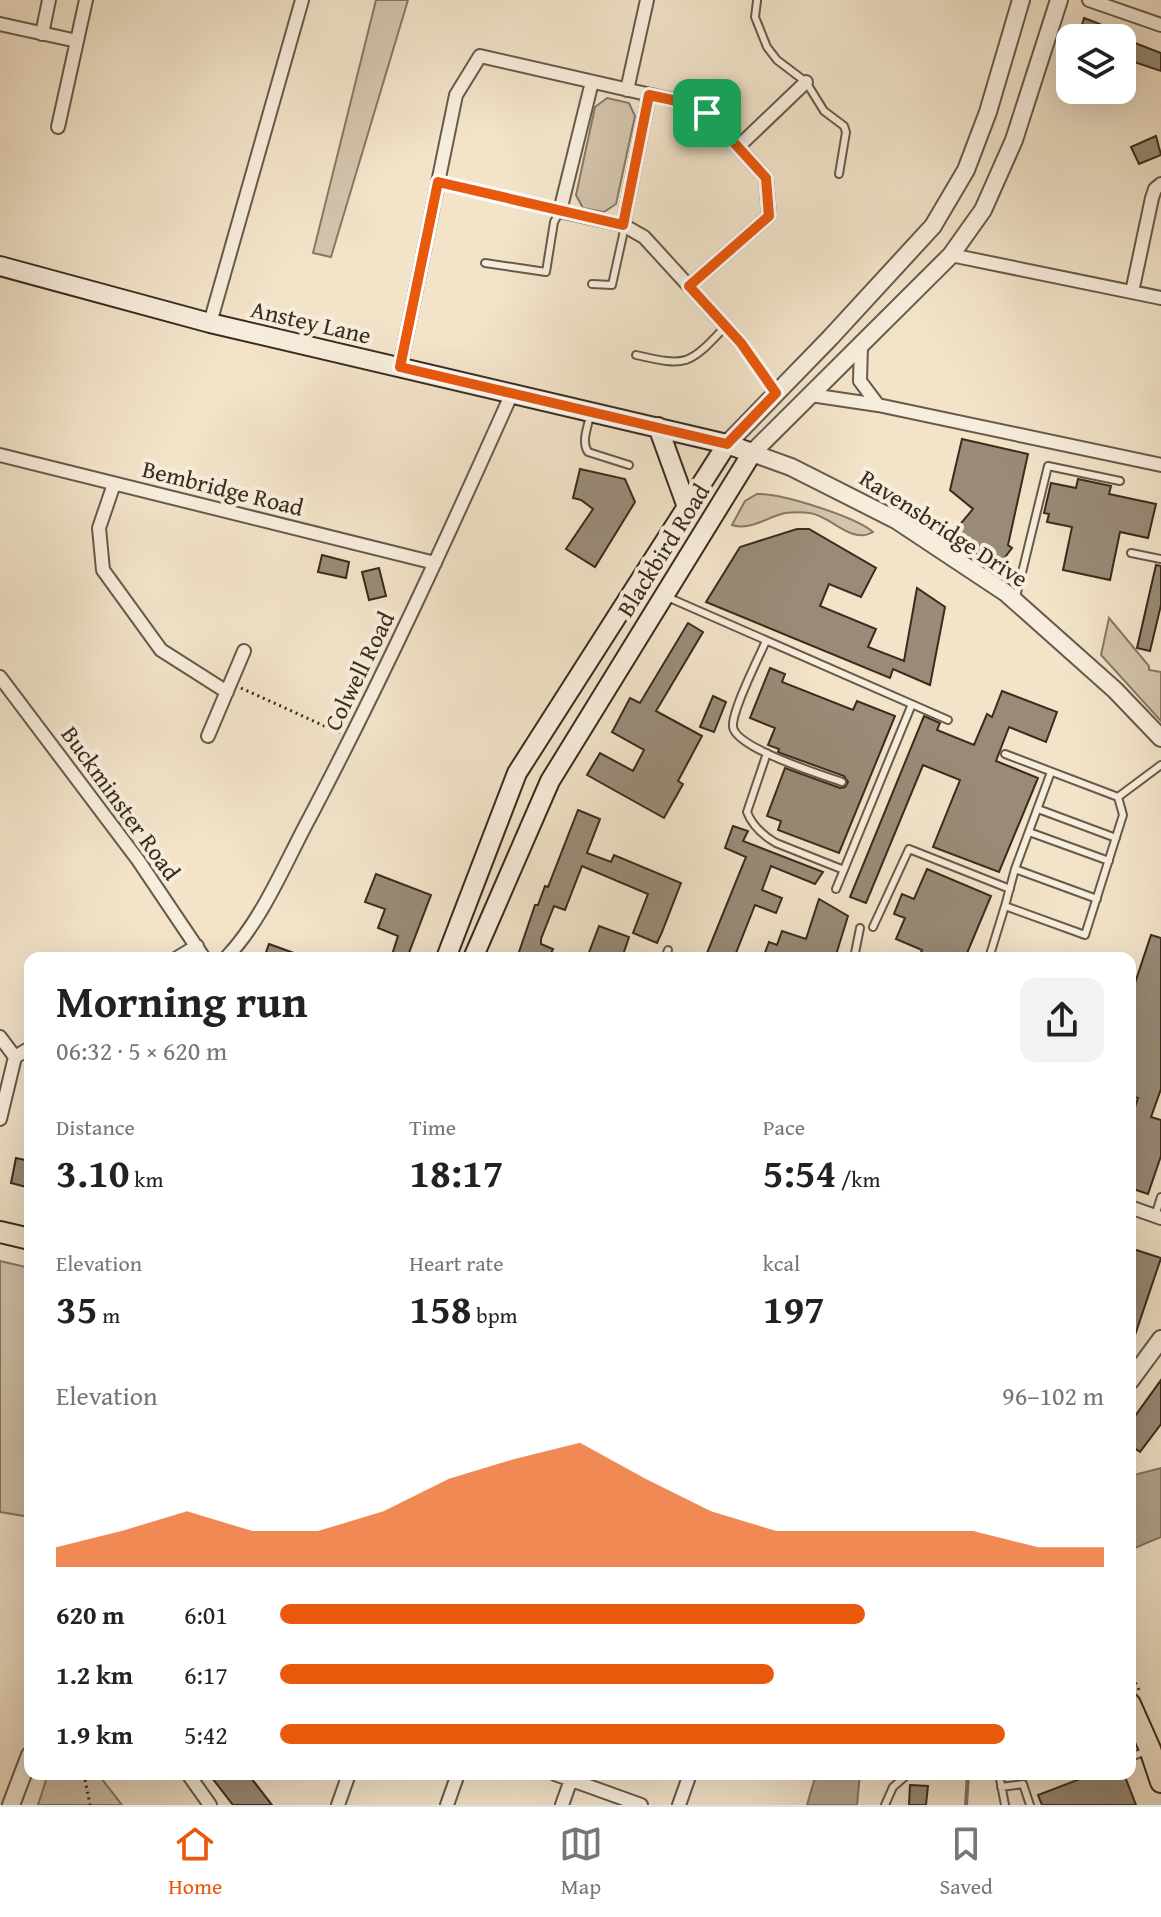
<!DOCTYPE html>
<meta charset="utf-8">
<style>
:root{--surface:#fff;--page:#f2f2f2;--text:#222;--muted:#767676;--line:#e0e0e0;--accent:#ea580c}
body{margin:0;font-family:"Gentium Book Plus",serif;background:var(--page);color:var(--text);height:100vh;display:flex;flex-direction:column;font-size:30px;white-space:nowrap}
*{box-sizing:border-box;margin:0}
p{font-size:26px;color:var(--muted)}
.icon{flex:none;width:44px;height:44px;fill:none;stroke:currentColor;stroke-width:2;stroke-linecap:round;stroke-linejoin:round}
.map{position:relative;flex:1;overflow:hidden}
.details{position:absolute;left:24px;top:952px;width:1112px;height:828px;display:flex;flex-direction:column;background:var(--surface);border-radius:16px;box-shadow:0 8px 32px #0002}
.details>*{flex:none}
.buttons{position:absolute;left:1056px;top:24px;display:grid;gap:16px}
.buttons a{display:grid;place-items:center;width:80px;height:80px;border-radius:16px;background:var(--surface);box-shadow:0 8px 32px #0002;font-size:40px}
.pin{position:absolute;display:grid;place-items:center;width:68px;height:68px;color:#fff;margin:-34px;border-radius:16px;box-shadow:0 4px 12px #0006}
.round{display:grid;place-items:center;flex:none;width:84px;height:84px;border-radius:16px;background:var(--page)}
.overview{display:flex;align-items:center;justify-content:space-between;height:136px;padding:0 32px}
h1{font-size:44px;font-weight:600;line-height:60px}
.metrics{display:grid;grid-template-columns:repeat(3,1fr);gap:12px;height:136px;padding:8px 32px}
.metrics div{display:grid;align-content:center}
.metrics b{font-size:40px;font-weight:600}
.metrics small{font-size:22px;font-weight:400}
.metrics p{font-size:22px}
.chart{height:224px;padding:16px 32px}
.chart p{display:flex;justify-content:space-between}
.chart svg{width:100%;height:144px;margin-top:8px;fill:var(--accent);opacity:.7}
ul{padding:0 32px;list-style:none;font-size:26px}
li{display:grid;grid-template-columns:128px 96px 1fr;align-items:center;height:60px}
li i{height:20px;border-radius:10px;background:var(--accent)}
.dock{display:flex;justify-content:space-around;align-items:center;height:112px;border-top:2px solid var(--line);background:var(--surface);font-size:22px;color:var(--muted)}
.dock a{display:grid;justify-items:center;gap:4px}
.dock .on{color:var(--accent)}
.map>svg:first-child{display:block}
</style>
<div class="map">
<svg width="1161" height="1805" viewBox="0 0 1161 1805">
<rect width="100%" height="100%" fill="#f2e3c9"/>
<filter id="stains"><feTurbulence type="fractalNoise" baseFrequency=".0025" numOctaves="4"/><feColorMatrix values="0 0 0 0 .2 0 0 0 0 .09 0 0 0 0 .02 0 0 0 .5 -.17"/></filter>
<radialGradient id="worn" r=".72"><stop offset=".6" stop-color="#630" stop-opacity="0"/><stop offset="1" stop-color="#630" stop-opacity=".3"/></radialGradient>
<path fill="#d3c4ac" stroke="#867865" stroke-width="2" d="M 376,0 L 408,0 L 331,257 L 313,253 Z
M 607,98 L 629,103 L 635,116 L 616,204 L 604,212 L 583,208 L 576,195 L 595,107 Z
M 757,494 C 781,493 856,517 873,532 C 852,545 831,516 810,513 C 803,512 793,512 785,513 C 767,517 750,531 732,525 L 745,501 Z
M 1109,618 L 1149,666 L 1149,670 L 1161,672 L 1161,721 L 1101,655 Z
M 0,1261 L 30,1268 L 30,1517 L 0,1512 Z
M 48,1774 L 98,1774 L 122,1805 L 38,1805 Z"/>
<path fill="#b3a58f" stroke="#827562" stroke-width="2" d="M 1161,1468 L 1161,1537 L 1130,1550 L 1130,1476 Z
M 816,1774 L 860,1774 L 857,1805 L 807,1805 Z"/>
<g fill="none" stroke-linecap="round" stroke-linejoin="round">
<path stroke="#827562" stroke-width="4" d="M 966,1805 L 968,1774"/>
</g>
<path fill="#998b77" stroke="#392c1e" stroke-width="2" d="M 1084,18 L 1100,24 L 1096,38 L 1078,38 Z
M 1135,43 L 1161,53 L 1161,71 L 1128,60 Z
M 1156,136 L 1161,155 L 1139,164 L 1131,147 Z
M 962,439 L 1028,454 L 1008,545 L 1012,548 L 996,569 L 952,534 L 973,509 L 950,490 Z
M 580,469 L 625,479 L 635,502 L 595,567 L 566,549 L 593,509 L 581,500 L 573,498 Z
M 1078,479 L 1111,486 L 1109,494 L 1156,504 L 1148,538 L 1120,532 L 1110,580 L 1063,570 L 1072,527 L 1047,522 L 1049,514 L 1044,513 L 1051,483 L 1076,488 Z
M 797,529 L 809,529 L 876,568 L 861,597 L 829,584 L 820,606 L 876,629 L 868,647 L 904,661 L 917,588 L 945,607 L 930,685 L 893,669 L 890,678 L 706,602 L 740,547 Z
M 322,555 L 349,562 L 346,578 L 318,572 Z
M 1156,565 L 1161,566 L 1161,605 L 1150,651 L 1137,648 Z
M 379,568 L 386,596 L 369,600 L 362,572 Z
M 688,623 L 703,632 L 656,711 L 702,736 L 678,781 L 683,784 L 664,818 L 587,775 L 600,753 L 633,771 L 644,750 L 612,732 L 630,698 L 640,703 Z
M 770,668 L 785,674 L 782,682 L 853,710 L 857,701 L 895,716 L 839,853 L 778,830 L 781,821 L 767,816 L 785,768 L 840,788 L 845,787 L 848,782 L 844,776 L 783,754 L 778,752 L 779,749 L 768,745 L 775,728 L 750,718 Z
M 1002,691 L 1057,712 L 1046,742 L 1009,727 L 996,761 L 1038,778 L 999,872 L 933,847 L 960,780 L 923,765 L 866,903 L 850,897 L 924,716 L 940,723 L 937,730 L 974,745 L 987,714 L 992,717 Z
M 713,696 L 726,702 L 714,732 L 700,727 Z
M 578,810 L 600,819 L 587,853 L 611,862 L 614,855 L 681,883 L 662,932 L 657,943 L 633,933 L 648,894 L 582,866 L 565,910 L 554,906 L 541,939 L 541,944 L 553,949 L 549,958 L 517,958 L 535,905 L 538,905 L 545,886 L 548,887 Z
M 733,826 L 748,831 L 743,841 L 823,872 L 815,884 L 771,866 L 762,890 L 782,898 L 776,913 L 755,905 L 734,958 L 719,958 L 707,953 L 746,857 L 725,848 Z
M 927,869 L 991,896 L 965,958 L 918,958 L 922,950 L 896,939 L 905,918 L 894,914 L 902,894 L 914,899 Z
M 376,874 L 431,895 L 407,958 L 391,958 L 398,936 L 378,928 L 385,909 L 365,902 Z
M 819,899 L 848,916 L 835,958 L 763,958 L 769,942 L 777,945 L 782,931 L 806,939 Z
M 599,926 L 629,937 L 622,958 L 587,958 Z
M 1151,935 L 1161,938 L 1161,1089 L 1151,1117 L 1161,1120 L 1161,1156 L 1148,1194 L 1130,1188 L 1130,1122 L 1138,1098 L 1130,1096 L 1130,998 Z
M 269,944 L 305,957 L 305,958 L 264,958 Z
M 16,1158 L 30,1161 L 30,1188 L 11,1183 Z
M 1130,1248 L 1161,1258 L 1132,1344 L 1130,1344 Z
M 1161,1380 L 1161,1424 L 1140,1452 L 1130,1445 L 1130,1423 Z
M 209,1774 L 248,1774 L 272,1805 L 233,1805 Z
M 1093,1774 L 1124,1774 L 1136,1805 L 1042,1805 L 1038,1795 Z
M 910,1785 L 928,1786 L 926,1805 L 909,1805 Z"/>
<g fill="none" stroke-linecap="round" stroke-linejoin="round">
<defs>
<path id="service" d="M 757,1 L 755,17 L 767,47 L 777,60 L 806,82 L 824,111 L 844,126 L 846,132 L 839,174
M 485,263 L 546,272 L 554,222 L 560,211
M 592,284 L 612,285 L 625,226
M 636,355 C 688,367 689,365 726,326
M 590,415 C 588,427 581,441 588,452 L 629,465
M 1131,553 L 1161,559
M 665,596 L 948,720
M 1016,597 L 1048,466 L 1120,481
M 766,641 C 759,657 731,712 733,727 C 736,748 822,775 842,782
M 767,753 L 747,812 C 752,825 764,836 776,843 L 844,870
M 1005,754 L 1118,797
M 1051,772 L 1015,869 L 1097,899
M 1118,797 L 1161,765
M 1038,809 L 1116,838
M 1029,832 L 1109,861
M 836,889 L 912,704
M 1005,906 L 1015,869
M 873,927 L 909,849 L 1010,889
M 665,958 L 668,950
M 854,958 L 860,928
M 989,958 L 1005,906 L 1085,935 L 1123,815 L 1118,797
M 1155,1216 L 1161,1197
M 1130,1757 L 1147,1751
M 999,1774 L 1005,1805
M 1001,1787 L 1023,1784 L 1030,1805
M 885,1805 L 893,1787 L 908,1774"/>
<path id="minor" d="M 1089,0 L 1161,25
M 0,24 L 77,41
M 42,34 L 49,0
M 592,82 L 560,211 L 623,225 L 644,237 L 741,343
M 627,90 L 647,0
M 58,127 L 86,0
M 738,147 L 806,82
M 623,225 L 649,95
M 951,255 L 1161,298
M 1132,292 L 1152,198 L 1155,189 L 1161,184
M 210,323 L 302,0
M 861,345 L 860,381 L 878,405
M 400,367 L 456,95 L 480,56 L 686,103 L 707,113 L 766,178 L 769,216 L 689,286
M 811,395 L 878,405 L 1161,465
M 0,455 L 435,563
M 114,484 L 99,528 L 103,570 L 161,650 L 227,692
M 0,677 L 138,860 L 204,958
M 208,736 L 244,651
M 177,958 L 197,946
M 226,958 C 263,919 285,863 310,817 C 383,678 448,536 512,393
M 0,1037 L 15,1057
M 0,1119 L 15,1057 L 30,1048
M 1130,1207 L 1161,1218
M 188,1774 L 210,1805
M 555,1774 L 641,1805
M 338,1805 L 349,1774
M 447,1805 L 458,1774
M 562,1805 L 573,1774
M 679,1805 L 690,1774"/>
<path id="tertiary" d="M 1059,0 L 1014,140 L 983,210 L 951,255 L 752,453 L 791,467 L 896,520 L 1006,593 L 1115,690 L 1161,738
M 727,444 L 830,338 L 933,226 L 966,170 L 988,112 L 1021,0
M 1130,1381 L 1161,1339
M 11,1805 L 30,1755"/>
<path id="secondary" d="M 0,266 L 210,323 L 727,444 L 752,453 L 550,781 L 473,958
M 658,427 L 687,507
M 446,958 L 517,773 L 727,444"/>
<path id="primary" d="M 0,1232 L 30,1239
M 1130,1704 L 1150,1749 L 1161,1782"/>
</defs>
<use href="#service" stroke="#675a49" stroke-width="10"/>
<use href="#minor" stroke="#675a49" stroke-width="16"/>
<use href="#tertiary" stroke="#675a49" stroke-width="20"/>
<use href="#secondary" stroke="#392c1e" stroke-width="22"/>
<use href="#primary" stroke="#392c1e" stroke-width="24"/>
<path stroke="#392c1e" stroke-width="3" stroke-dasharray="2 4" stroke-linecap="butt" d="M 449,185 L 547,208
M 748,353 L 767,380
M 241,688 L 340,733
M 1130,1672 L 1139,1690
M 84,1774 L 90,1805"/>
<use href="#service" stroke="#f7eddc" stroke-width="6"/>
<use href="#minor" stroke="#f7eddc" stroke-width="12"/>
<use href="#tertiary" stroke="#f7eddc" stroke-width="16"/>
<use href="#secondary" stroke="#f7eddc" stroke-width="18"/>
<use href="#primary" stroke="#f2e3c9" stroke-width="20"/>
</g>
<g fill="none" stroke-linecap="round" stroke-linejoin="round">
<defs>
<path id="route" d="M 649,95 L 686,103 L 707,113 L 766,178 L 769,216 L 689,286 L 741,343 L 776,393 L 727,444 L 400,367 L 438,182 L 623,225 Z"/>
</defs>
<use href="#route" stroke="#fff" stroke-width="16"/>
<use href="#route" stroke="#ea580c" stroke-width="10"/>
</g>
<g text-anchor="middle" dominant-baseline="central" stroke-width="8" stroke-linejoin="round" paint-order="stroke">
<g font-size="24" fill="#392c1e" stroke="#f7eddc">
<text transform="translate(311 322) rotate(13)">Anstey Lane</text>
<text transform="translate(223 488) rotate(14)">Bembridge Road</text>
<text transform="translate(944 528) rotate(33)">Ravensbridge Drive</text>
<text transform="translate(663 550) rotate(-58)">Blackbird Road</text>
<text transform="translate(359 671) rotate(-64)">Colwell Road</text>
<text transform="translate(121 803) rotate(54)">Buckminster Road</text>
</g>
</g>
<rect width="100%" height="100%" filter="url(#stains)"/>
<rect width="100%" height="100%" fill="url(#worn)"/>
</svg>
<div class="buttons">
<a><svg class="icon" aria-label="layers" viewBox="0 0 24 24"><path d="M12 4l9 5-9 5-9-5zM3 14l9 5 9-5"/></svg></a>
</div>
<div class="pin" style="left:707px;top:113px;background:#1e9e55"><svg class="icon" aria-label="arrive" viewBox="0 0 24 24"><path d="M6 21V4h12l-3 4 3 4H6"/></svg></div>
<section class="details">
<div class="overview"><div><h1>Morning run</h1><p>06:32 · 5 × 620 m</p></div><a class="round"><svg class="icon" aria-label="share" viewBox="0 0 24 24"><path d="M12 15V3M7 8l5-5 5 5M5 13v7h14v-7"/></svg></a></div>
<div class="metrics">
<div><p>Distance</p><b>3.10<small> km</small></b></div>
<div><p>Time</p><b>18:17</b></div>
<div><p>Pace</p><b>5:54<small> /km</small></b></div>
</div>
<div class="metrics">
<div><p>Elevation</p><b>35<small> m</small></b></div>
<div><p>Heart rate</p><b>158<small> bpm</small></b></div>
<div><p>kcal</p><b>197</b></div>
</div>
<div class="chart"><p><span>Elevation</span>96–102 m</p>
<svg viewBox="0 0 160 44" preserveAspectRatio="none"><path d="M0 44V38L10 33L20 27L30 33L40 33L50 27L60 17L70 11L80 6L90 17L100 27L110 33L120 33L130 33L140 33L150 38L160 38V44z"/></svg>
</div>
<ul>
<li><b>620 m</b>6:01<i style="width:71%"></i></li>
<li><b>1.2 km</b>6:17<i style="width:60%"></i></li>
<li><b>1.9 km</b>5:42<i style="width:88%"></i></li>
</ul>
</section>
</div>
<nav class="dock">
<a class="on"><svg class="icon" aria-label="home" viewBox="0 0 24 24"><path d="M3 11l9-7 9 7M6 9v11h12V9"/></svg>Home</a>
<a><svg class="icon" aria-label="map" viewBox="0 0 24 24"><path d="M3 6l6-2 6 2 6-2v14l-6 2-6-2-6 2zM9 4v14M15 6v14"/></svg>Map</a>
<a><svg class="icon" aria-label="saved" viewBox="0 0 24 24"><path d="M7 4h10v16l-5-4-5 4z"/></svg>Saved</a>
</nav>
